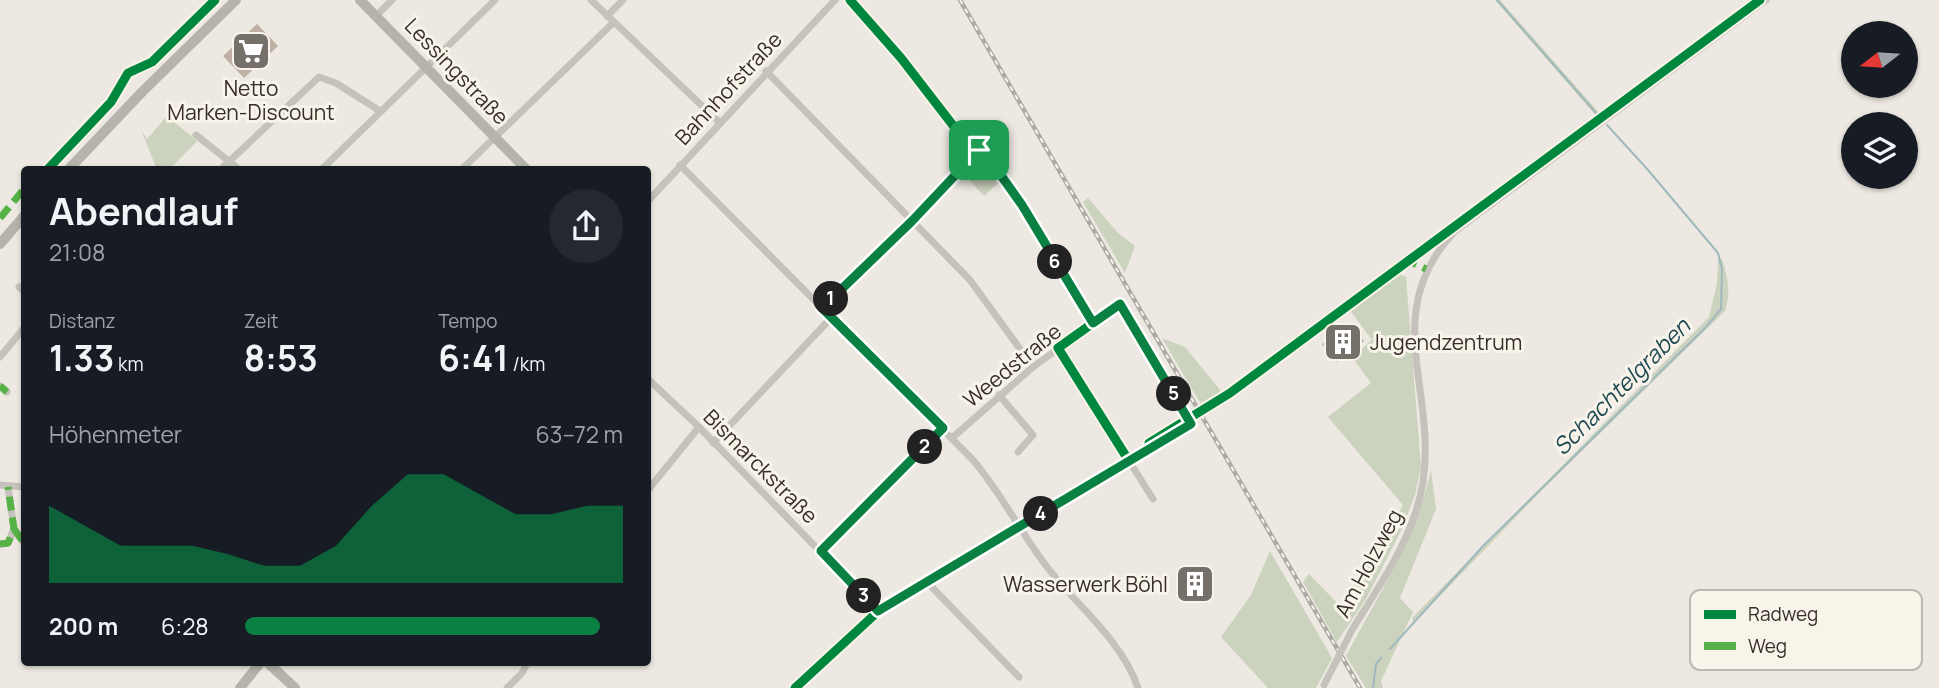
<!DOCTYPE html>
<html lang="de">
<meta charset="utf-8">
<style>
:root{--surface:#171b24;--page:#242831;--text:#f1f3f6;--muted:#9ea1a6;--accent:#0b8043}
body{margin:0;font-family:Manrope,sans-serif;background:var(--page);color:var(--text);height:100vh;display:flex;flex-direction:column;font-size:26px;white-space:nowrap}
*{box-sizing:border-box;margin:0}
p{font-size:23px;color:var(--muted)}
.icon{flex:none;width:38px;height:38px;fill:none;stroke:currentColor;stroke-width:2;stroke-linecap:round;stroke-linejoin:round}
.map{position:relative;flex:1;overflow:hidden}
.side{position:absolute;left:21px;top:166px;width:630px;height:500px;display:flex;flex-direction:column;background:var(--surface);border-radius:7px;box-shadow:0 2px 5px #0004}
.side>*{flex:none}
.needle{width:46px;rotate:253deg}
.buttons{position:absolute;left:1841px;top:21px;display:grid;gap:14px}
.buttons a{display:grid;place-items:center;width:77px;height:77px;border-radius:50%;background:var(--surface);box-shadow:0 2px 5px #0004;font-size:35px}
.pin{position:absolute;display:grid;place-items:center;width:60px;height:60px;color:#fff;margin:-30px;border-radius:14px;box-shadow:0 4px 10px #0006}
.km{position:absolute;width:35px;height:35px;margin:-18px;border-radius:50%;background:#222;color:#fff;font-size:19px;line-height:35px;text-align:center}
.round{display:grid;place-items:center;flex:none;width:74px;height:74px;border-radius:37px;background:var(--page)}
.headline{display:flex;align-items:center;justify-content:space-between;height:119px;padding:0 28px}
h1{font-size:38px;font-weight:700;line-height:52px}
.stats{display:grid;grid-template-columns:repeat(3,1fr);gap:10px;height:119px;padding:7px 28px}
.stats div{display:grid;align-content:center}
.stats b{font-size:35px;font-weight:700}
.stats small{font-size:19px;font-weight:400}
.stats p{font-size:19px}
.chart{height:196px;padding:14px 28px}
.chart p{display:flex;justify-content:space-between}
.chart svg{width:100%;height:126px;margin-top:7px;fill:var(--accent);opacity:.7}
ul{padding:0 28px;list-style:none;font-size:23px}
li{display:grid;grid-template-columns:112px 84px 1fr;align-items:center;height:52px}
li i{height:18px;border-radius:9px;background:var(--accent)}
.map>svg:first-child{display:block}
</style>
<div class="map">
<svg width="1939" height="688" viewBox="0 0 1939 688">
<rect width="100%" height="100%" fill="#ede9e2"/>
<path fill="#cbd2bd" d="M 1495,0 L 1500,0 L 1601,115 L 1597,117 Z
M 167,116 L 197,141 L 169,170 L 157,170 L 141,129 L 147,139 Z
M 978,161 L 984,162 L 999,182 L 984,196 L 965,175 Z
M 1088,198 L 1118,233 L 1135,246 L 1125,273 L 1083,202 Z
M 1722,259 C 1728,277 1731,293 1725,311 L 1543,489 L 1414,623 L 1412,618 L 1709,317 L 1717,284 L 1718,260 Z
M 1399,274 L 1406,277 L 1421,467 L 1415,495 L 1402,529 L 1366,599 L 1337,642 L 1303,582 L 1309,574 L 1341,607 L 1403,505 L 1328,417 L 1371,383 L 1352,357 L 1372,340 L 1349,309 Z
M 1162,338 L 1185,347 L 1221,391 L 1202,406 Z
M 1431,470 L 1436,509 L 1400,598 L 1413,612 L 1381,681 L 1383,688 L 1366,688 L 1346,656 C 1378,596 1416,537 1431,470 Z
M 1270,551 L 1332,658 L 1316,688 L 1268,688 L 1221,637 L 1251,595 Z"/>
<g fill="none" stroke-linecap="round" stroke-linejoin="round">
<path stroke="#9fb9bc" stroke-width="2" d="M 1497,0 L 1597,114
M 1390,649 L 1483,546 L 1706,327 L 1721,309 L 1722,269 L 1718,253 L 1648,170 L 1607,125
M 1373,688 L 1376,664 L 1381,658"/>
</g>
<path fill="#bfb0a5" d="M 257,24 L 278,46 L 244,78 L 223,56 Z
M 1350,323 L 1364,341 L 1336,362 L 1322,344 Z"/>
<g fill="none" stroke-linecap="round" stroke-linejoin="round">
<path stroke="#c5c1bb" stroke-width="7" d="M 591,0 L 719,122
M 850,0 L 901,58 L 962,137 L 990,160 L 1022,205 L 1093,323
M 381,11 L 392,0
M 607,16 L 623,0
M 766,71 L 970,280 L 1033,367
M 196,135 L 240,170
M 680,165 L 973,460 C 1000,492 1019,529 1044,563 C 1074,604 1121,638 1138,688
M 220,170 L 319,77 L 336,83 L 380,111
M 321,170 L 495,0
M 461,170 L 614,22
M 648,201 L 835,0
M 19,287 L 24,292
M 822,308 L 912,221 L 980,150
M 1058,348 L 1153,499
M 0,357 L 24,328
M 648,379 L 699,427 L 878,611
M 0,386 L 7,392
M 999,395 L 1033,435 L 1018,452
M 713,443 L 831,318
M 0,485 L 24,487
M 648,490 L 699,427
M 14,529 L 24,543
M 0,544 L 8,543 L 14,529 L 8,487
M 821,551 L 943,428
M 926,581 L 1019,677
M 1352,630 C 1380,585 1415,535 1423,482 C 1437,389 1379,313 1454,232 L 1766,0
M 507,688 L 522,673 L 527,663
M 795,688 L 884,606 L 1191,424 L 1120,304 L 1033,367 L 952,438"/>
<path stroke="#b6b2ac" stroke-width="10" d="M 360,0 L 527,170
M 68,170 L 142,92 L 236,0
M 0,244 L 24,216
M 268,663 L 295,688
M 240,688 L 260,663"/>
<defs>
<path id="rail" d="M 960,0 L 1360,688"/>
</defs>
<use href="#rail" stroke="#adaaa5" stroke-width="4.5"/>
<use href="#rail" stroke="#f9f4ea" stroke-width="2" stroke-dasharray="5" stroke-linecap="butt"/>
<path stroke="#c5c1bb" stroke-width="7" d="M 1324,685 L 1352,630"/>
<path stroke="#56b246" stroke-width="7" stroke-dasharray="14 7" stroke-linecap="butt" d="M 0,218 L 24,189
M 1404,264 L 1409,261 L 1426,269
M 0,386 L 7,392
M 14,529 L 24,543
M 0,544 L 8,543 L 14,529 L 8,487"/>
<defs>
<path id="cycleway" d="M 850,0 L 901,58 L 962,137 L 990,160 L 1022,205 L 1093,323 L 1058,348 L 1129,461
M 47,170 L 111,102 L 128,73 L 152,62 L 215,0
M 795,688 L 884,606 L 1129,461 L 1149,449 L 1149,443 L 1230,393 L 1760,0"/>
</defs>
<use href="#cycleway" stroke="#f9f4ea" stroke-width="13"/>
<use href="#cycleway" stroke="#00873e" stroke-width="9"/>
</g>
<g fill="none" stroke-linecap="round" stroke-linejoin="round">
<defs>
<path id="route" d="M 979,150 L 990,160 L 1022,205 L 1093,323 L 1120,304 L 1191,424 L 878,611 L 821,551 L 943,428 L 822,308 L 912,221 Z"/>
</defs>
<use href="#route" stroke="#fff" stroke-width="14"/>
<use href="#route" stroke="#0b8043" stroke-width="9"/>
</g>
<defs>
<symbol id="supermarket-square" viewBox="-11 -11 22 22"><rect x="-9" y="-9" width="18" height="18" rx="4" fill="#76706a" stroke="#f9f4ea"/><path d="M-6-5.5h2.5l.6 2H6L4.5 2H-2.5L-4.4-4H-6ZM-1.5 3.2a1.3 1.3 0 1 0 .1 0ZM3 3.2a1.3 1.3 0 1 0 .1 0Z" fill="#fff"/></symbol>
<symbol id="building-square" viewBox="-11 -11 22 22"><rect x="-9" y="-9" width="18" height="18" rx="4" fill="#76706a" stroke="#f9f4ea"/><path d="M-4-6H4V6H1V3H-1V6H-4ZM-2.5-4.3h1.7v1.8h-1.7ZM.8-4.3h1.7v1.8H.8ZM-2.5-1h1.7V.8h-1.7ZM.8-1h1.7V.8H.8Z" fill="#fff"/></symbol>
</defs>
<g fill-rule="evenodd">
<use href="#supermarket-square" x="229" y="29" width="44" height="44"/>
<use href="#building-square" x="1321" y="320" width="44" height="44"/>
<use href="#building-square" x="1173" y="562" width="44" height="44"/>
</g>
<g text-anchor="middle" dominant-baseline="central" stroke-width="6" stroke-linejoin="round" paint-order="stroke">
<g font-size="21" fill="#362f29" stroke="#f9f4ea">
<text transform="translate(457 71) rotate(46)">Lessingstraße</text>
<text transform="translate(728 88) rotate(-47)">Bahnhofstraße</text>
<text transform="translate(1012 365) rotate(-39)">Weedstraße</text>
<text transform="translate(761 466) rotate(45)">Bismarckstraße</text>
<text transform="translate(1368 563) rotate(-62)">Am Holzweg</text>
</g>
<g font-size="21" fill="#362f29" stroke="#f9f4ea">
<text x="251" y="88">Netto<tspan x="251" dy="24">Marken-Discount</tspan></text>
<text x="1370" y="342" text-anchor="start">Jugendzentrum</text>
<text x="1168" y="584" text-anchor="end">Wasserwerk Böhl</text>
</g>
<g font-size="23" font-style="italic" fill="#214b55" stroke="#f9f4ea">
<text transform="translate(1621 386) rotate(-45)">Schachtelgraben</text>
</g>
</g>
<rect x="1690" y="590" width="232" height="80" rx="10" fill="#f9f4ea" stroke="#beb9b0" stroke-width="2"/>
<rect x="1704" y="610" width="32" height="9" fill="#00873e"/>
<rect x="1704" y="642" width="32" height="8" fill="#56b246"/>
<g font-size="19" fill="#362f29">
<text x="1748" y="621">Radweg</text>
<text x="1748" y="653">Weg</text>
</g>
</svg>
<div class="buttons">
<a><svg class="needle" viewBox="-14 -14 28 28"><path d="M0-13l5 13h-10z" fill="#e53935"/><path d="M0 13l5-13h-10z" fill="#9ea1a6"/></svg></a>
<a><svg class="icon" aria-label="layers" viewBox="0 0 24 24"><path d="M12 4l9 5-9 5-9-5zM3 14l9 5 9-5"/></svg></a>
</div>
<div class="pin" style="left:979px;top:150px;background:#1e9e55"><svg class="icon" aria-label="arrive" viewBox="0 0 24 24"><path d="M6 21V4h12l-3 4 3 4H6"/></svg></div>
<b class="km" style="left:831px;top:299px">1</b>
<b class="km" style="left:925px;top:447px">2</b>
<b class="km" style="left:864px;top:596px">3</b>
<b class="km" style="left:1041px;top:514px">4</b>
<b class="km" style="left:1174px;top:394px">5</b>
<b class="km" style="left:1055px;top:262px">6</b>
<section class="side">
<div class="headline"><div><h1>Abendlauf</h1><p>21:08</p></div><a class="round"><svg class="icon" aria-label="share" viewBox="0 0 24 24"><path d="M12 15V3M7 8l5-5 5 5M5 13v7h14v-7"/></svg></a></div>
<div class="stats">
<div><p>Distanz</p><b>1.33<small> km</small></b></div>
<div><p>Zeit</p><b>8:53</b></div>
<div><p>Tempo</p><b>6:41<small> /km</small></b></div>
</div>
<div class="chart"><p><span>Höhenmeter</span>63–72 m</p>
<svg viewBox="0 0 160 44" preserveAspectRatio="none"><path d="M0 44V17L10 24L20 31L30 31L40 31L50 34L60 38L70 38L80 31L90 17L100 6L110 6L120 13L130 20L140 20L150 17L160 17V44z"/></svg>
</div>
<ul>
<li><b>200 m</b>6:28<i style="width:94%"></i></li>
</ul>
</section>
</div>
